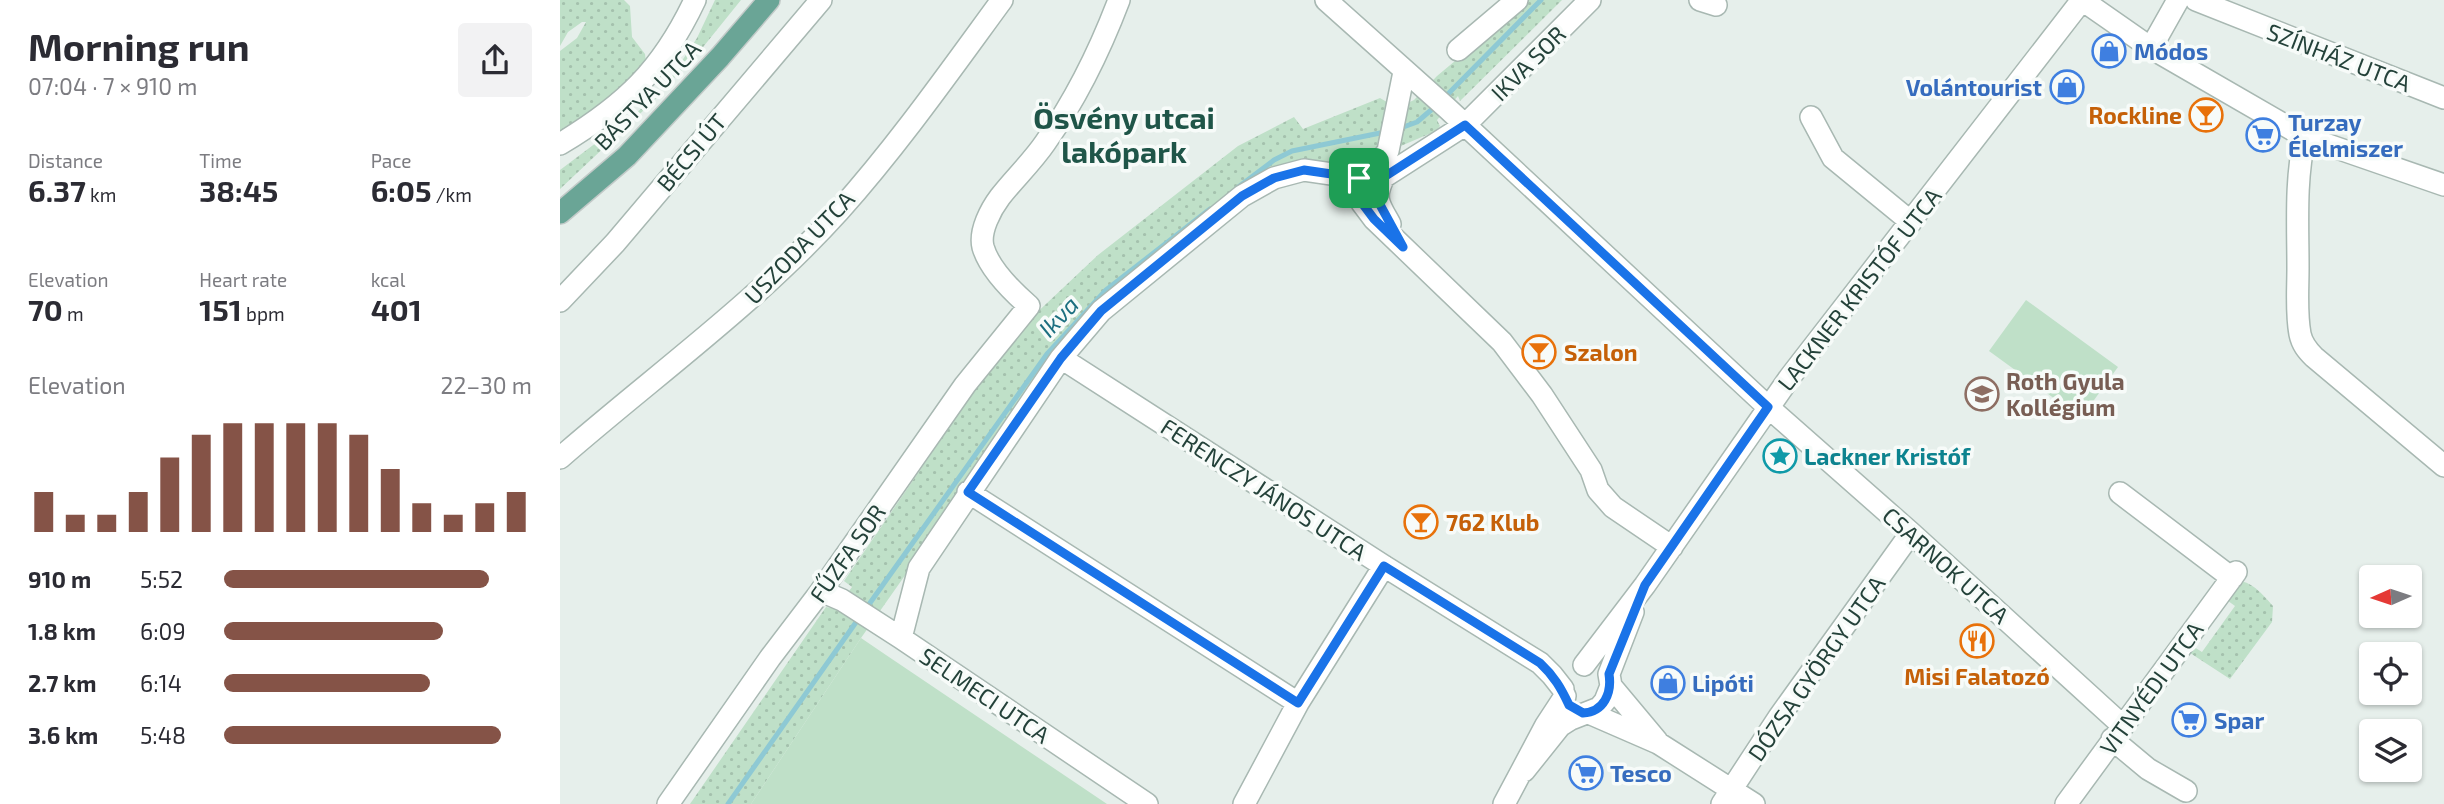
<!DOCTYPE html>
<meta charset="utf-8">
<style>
:root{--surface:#fff;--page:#f2f2f3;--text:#2b2b33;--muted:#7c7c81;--accent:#855347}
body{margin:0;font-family:"Exo 2",sans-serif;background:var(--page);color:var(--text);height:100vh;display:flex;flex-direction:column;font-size:26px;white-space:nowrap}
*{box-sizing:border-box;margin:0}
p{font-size:23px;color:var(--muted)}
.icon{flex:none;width:38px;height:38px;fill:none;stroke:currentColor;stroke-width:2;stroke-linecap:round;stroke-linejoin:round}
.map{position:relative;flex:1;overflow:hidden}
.details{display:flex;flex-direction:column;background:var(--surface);width:560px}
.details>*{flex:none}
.needle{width:46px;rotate:267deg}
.fabs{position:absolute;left:1799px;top:565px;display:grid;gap:14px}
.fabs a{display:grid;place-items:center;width:63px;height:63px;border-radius:7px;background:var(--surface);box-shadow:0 2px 5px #0004;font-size:35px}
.pin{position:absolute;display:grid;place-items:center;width:60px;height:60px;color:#fff;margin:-30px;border-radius:14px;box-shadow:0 4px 10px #0006}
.round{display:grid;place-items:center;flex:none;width:74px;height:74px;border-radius:7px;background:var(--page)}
.head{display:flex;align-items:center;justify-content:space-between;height:119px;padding:0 28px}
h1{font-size:38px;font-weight:700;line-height:52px}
.figures{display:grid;grid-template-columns:repeat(3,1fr);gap:10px;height:119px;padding:7px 28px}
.figures div{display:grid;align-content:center}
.figures b{font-size:30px;font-weight:700}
.figures small{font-size:19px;font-weight:400}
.figures p{font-size:19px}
.chart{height:196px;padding:14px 28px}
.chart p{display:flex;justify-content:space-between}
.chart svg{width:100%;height:126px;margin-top:7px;stroke:var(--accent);stroke-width:6}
ul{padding:0 28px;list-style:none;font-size:23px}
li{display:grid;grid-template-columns:112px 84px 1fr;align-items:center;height:52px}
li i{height:18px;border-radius:9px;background:var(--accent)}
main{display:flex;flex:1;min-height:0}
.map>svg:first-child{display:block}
</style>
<main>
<section class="details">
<div class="head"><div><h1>Morning run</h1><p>07:04 · 7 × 910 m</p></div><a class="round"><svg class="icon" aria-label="share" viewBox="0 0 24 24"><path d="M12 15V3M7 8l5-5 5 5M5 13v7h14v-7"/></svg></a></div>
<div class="figures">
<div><p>Distance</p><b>6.37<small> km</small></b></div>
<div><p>Time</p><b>38:45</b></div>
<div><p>Pace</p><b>6:05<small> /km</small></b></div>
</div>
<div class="figures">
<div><p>Elevation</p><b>70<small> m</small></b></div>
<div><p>Heart rate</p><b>151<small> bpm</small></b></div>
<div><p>kcal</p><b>401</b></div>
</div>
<div class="chart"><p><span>Elevation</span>22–30 m</p>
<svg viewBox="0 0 160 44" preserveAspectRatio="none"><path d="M5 44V30M15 44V38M25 44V38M35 44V30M45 44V18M55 44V10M65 44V6M75 44V6M85 44V6M95 44V6M105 44V10M115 44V22M125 44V34M135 44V38M145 44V34M155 44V30"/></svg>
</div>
<ul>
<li><b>910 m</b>5:52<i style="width:86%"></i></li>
<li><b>1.8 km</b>6:09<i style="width:71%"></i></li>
<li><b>2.7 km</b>6:14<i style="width:67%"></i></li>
<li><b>3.6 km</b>5:48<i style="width:90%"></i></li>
</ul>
</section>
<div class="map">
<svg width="1884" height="804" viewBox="0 0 1884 804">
<defs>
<pattern id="grass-dots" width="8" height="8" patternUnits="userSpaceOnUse" patternTransform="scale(1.75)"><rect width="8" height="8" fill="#bfe0c8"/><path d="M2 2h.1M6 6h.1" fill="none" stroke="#a4c1ad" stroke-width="1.8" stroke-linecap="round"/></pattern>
</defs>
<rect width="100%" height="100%" fill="#e6efeb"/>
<path fill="url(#grass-dots)" d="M 0,0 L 64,0 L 70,6 L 72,37 L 85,54 L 87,71 L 0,137 L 0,51 L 17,38 L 26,22 L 22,22 L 8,32 L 0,46 Z
M 155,0 L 181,0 L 135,57 L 104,88 L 137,38 Z
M 968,0 L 1002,0 L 900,101 L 898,96 L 877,120 L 880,126 L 876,131 L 789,168 L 710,177 L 490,369 L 301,638 L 191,804 L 130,804 L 266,607 L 276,609 L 292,587 L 284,581 L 452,336 L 538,255 L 678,146 L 734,117 L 743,129 L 820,98 L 837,108 L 854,100 L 877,76 Z
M 101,94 L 0,189 L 0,170 Z
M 1679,581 C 1693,582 1704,596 1713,606 L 1712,622 L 1670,679 L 1627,651 L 1631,645 L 1642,652 L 1675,606 L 1664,598 Z"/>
<path fill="#bfe0c8" d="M 1466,300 L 1558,367 L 1521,418 L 1429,351 Z
M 301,638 L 326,655 L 547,804 L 191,804 Z"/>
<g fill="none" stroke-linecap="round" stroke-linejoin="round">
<path stroke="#8ec9d4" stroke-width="5" d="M 884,98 L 981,0
M 838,129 L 857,122 L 877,105
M 677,188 L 714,160 L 732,151 L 825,132
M 305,610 L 487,354 L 546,290 L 650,209
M 168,804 L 299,618"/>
<defs>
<path id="minor" d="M 766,0 L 888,109 L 1208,407 L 1351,533 L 1563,726
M 1140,0 L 1156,5
M 1522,0 L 1591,48 L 1745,137 L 1884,185
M 1636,0 L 1884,98
M 1591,48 L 1618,0
M 898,50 L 957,0
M 1251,117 L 1273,158 L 1351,222
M 1745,137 C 1735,179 1738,225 1738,268 C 1738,290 1736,313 1740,334 C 1742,344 1747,350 1754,357 L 1884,466
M 0,144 C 65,105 102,70 135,0
M 799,178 L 802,203 L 814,219 L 942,342 L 982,395 L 1031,470 L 1038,490 L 1053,507 L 1112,547
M 830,224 C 819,204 813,199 824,177 L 905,125 L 1030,0
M 0,301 L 55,243 L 261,0
M 501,358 L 824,566 L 980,663 L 992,675 L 1003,689
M 0,458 C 94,376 195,304 279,211 C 338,145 390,71 442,0
M 408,492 L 738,703
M 1560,493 L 1672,578
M 261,591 L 282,600 L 341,638 L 587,804
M 341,638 L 359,568 L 501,358 L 541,311 L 682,196 L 714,178 L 744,170 L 799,178 L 816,166 L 828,151 L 844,72
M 1024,665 L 1085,585 L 1230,377 L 1522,0
M 1051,686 L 1097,741
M 1029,713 L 1098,743 L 1194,804
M 1552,739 L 1588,769 L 1626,791
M 964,771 L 1000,726 L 1011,719 L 1039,708 L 1045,701 L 1051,686 L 1049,674 L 1073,612
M 108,804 L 210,658 L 261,591 L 405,385 L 469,306 C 453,292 429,268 423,247 C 419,231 431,209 440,197 C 454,179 472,162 485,143 C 516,99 540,50 559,0
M 684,804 L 738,703 L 824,566
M 944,804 L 986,725 L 1005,696
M 1162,804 L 1219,717 L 1351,533
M 1506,804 L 1676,572"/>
<path id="major" d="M 0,213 L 67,156 L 160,57 L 209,0"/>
</defs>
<use href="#minor" stroke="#a8b8b2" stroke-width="24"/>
<use href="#major" stroke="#c2cac8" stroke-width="24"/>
<use href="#minor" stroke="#fff" stroke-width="21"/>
<use href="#major" stroke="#6aa596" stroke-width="21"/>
</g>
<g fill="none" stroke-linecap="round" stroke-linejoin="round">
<defs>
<path id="route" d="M 905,125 L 1208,407 L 1085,585 L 1049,674 C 1052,693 1044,712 1023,713 L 1009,705 C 1001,688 994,676 980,663 L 824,566 L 738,703 L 408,492 L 501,358 L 541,311 L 682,196 L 714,178 L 744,170 L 799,178 L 802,203 L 814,219 L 843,247 L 818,201 L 818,188 L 824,177 Z"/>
</defs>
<use href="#route" stroke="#fff" stroke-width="14"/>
<use href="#route" stroke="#1a73e8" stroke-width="9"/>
</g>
<defs>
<symbol id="shop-ring" viewBox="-11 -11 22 22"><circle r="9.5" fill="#f7fbf9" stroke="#3f7fe0" stroke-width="1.5"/><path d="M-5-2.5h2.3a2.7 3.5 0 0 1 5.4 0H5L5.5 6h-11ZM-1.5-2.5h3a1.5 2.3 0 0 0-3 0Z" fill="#3f7fe0"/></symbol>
<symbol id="bar-ring" viewBox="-11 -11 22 22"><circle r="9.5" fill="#f7fbf9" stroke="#e8710a" stroke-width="1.5"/><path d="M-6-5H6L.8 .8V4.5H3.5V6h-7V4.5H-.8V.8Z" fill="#e8710a"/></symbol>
<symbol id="supermarket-ring" viewBox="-11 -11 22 22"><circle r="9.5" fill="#f7fbf9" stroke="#3f7fe0" stroke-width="1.5"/><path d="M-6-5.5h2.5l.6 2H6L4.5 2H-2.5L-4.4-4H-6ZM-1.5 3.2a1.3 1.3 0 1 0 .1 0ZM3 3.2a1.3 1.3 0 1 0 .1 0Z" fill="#3f7fe0"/></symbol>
<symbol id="school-ring" viewBox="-11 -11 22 22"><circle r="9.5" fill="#f7fbf9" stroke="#8d6e63" stroke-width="1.5"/><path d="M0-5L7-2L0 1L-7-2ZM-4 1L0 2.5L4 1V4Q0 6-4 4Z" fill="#8d6e63"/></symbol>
<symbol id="sight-ring" viewBox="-11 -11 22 22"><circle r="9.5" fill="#f7fbf9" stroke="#0f9aa8" stroke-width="1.5"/><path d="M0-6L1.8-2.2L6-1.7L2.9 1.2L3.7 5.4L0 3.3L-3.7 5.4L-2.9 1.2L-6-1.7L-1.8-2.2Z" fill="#0f9aa8"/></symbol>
<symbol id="restaurant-ring" viewBox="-11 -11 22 22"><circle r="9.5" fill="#f7fbf9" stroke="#e8710a" stroke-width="1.5"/><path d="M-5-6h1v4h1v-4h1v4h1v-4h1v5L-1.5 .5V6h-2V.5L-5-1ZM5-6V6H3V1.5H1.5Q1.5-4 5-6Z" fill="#e8710a"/></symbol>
</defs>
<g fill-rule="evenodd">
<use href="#shop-ring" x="1530" y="32" width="38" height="38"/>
<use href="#shop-ring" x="1488" y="68" width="38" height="38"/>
<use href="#bar-ring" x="1627" y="96" width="38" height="38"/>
<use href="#supermarket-ring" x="1684" y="116" width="38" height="38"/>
<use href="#bar-ring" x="960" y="333" width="38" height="38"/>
<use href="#school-ring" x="1403" y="375" width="38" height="38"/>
<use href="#sight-ring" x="1201" y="437" width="38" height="38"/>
<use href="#bar-ring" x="842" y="503" width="38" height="38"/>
<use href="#restaurant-ring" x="1398" y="622" width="38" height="38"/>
<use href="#shop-ring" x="1089" y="664" width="38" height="38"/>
<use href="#supermarket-ring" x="1610" y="701" width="38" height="38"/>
<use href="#supermarket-ring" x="1007" y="754" width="38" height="38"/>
</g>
<g text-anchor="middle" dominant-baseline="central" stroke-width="7" stroke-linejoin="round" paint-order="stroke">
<g font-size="23" font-weight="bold" fill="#366cbe" stroke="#f7fbf9" text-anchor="start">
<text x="1574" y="51">Módos</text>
<text x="1482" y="87" text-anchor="end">Volántourist</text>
<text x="1728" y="122">Turzay<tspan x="1728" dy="26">Élelmiszer</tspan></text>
<text x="1132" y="683">Lipóti</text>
<text x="1654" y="720">Spar</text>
<text x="1050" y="773">Tesco</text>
</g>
<g font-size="23" fill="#24423a" stroke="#f7fbf9">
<text transform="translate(1779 57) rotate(21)">SZÍNHÁZ UTCA</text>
<text transform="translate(968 63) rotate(-45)">IKVA SOR</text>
<text transform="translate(87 95) rotate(-46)">BÁSTYA UTCA</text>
<text transform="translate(131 152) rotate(-50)">BÉCSI ÚT</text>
<text transform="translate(239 247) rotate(-46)">USZODA UTCA</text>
<text transform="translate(1299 289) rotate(-52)">LACKNER KRISTÓF UTCA</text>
<text transform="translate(704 489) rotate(33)">FERENCZY JÁNOS UTCA</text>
<text transform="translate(287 553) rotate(-55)">FŰZFA SOR</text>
<text transform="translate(1386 565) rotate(42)">CSARNOK UTCA</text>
<text transform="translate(1256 668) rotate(-55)">DÓZSA GYÖRGY UTCA</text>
<text transform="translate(1591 688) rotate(-54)">VITNYÉDI UTCA</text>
<text transform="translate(425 695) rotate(34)">SELMECI UTCA</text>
</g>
<g font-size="23" font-weight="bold" fill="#c56008" stroke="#f7fbf9" text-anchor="start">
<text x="1622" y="115" text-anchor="end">Rockline</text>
<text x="1004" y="352">Szalon</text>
<text x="886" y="522">762 Klub</text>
<text x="1417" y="676" text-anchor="middle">Misi Falatozó</text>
</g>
<g font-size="23" font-weight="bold" fill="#785e54" stroke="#f7fbf9" text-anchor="start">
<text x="1446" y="381">Roth Gyula<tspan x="1446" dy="26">Kollégium</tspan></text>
</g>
<g font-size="23" font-weight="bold" fill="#0d838f" stroke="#f7fbf9" text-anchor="start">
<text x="1244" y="456">Lackner Kristóf</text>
</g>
<g font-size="24" font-style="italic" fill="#1c6f80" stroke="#f7fbf9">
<text transform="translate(498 316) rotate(-47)">Ikva</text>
</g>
<g font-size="30" font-weight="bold" fill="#1f5548" stroke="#f7fbf9">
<text x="564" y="117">Ösvény utcai<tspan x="564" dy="34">lakópark</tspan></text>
</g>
</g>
</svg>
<div class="fabs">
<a><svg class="needle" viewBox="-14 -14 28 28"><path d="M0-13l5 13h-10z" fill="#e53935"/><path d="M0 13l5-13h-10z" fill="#7c7c81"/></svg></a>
<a><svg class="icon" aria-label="locate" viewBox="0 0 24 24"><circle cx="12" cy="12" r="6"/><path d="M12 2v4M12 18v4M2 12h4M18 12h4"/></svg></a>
<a><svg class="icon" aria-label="layers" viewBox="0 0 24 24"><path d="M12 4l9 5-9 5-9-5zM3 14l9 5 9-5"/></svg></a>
</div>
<div class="pin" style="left:799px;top:178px;background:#1e9e55"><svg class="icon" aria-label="arrive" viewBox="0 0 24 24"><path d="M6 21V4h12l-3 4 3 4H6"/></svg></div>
</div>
</main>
